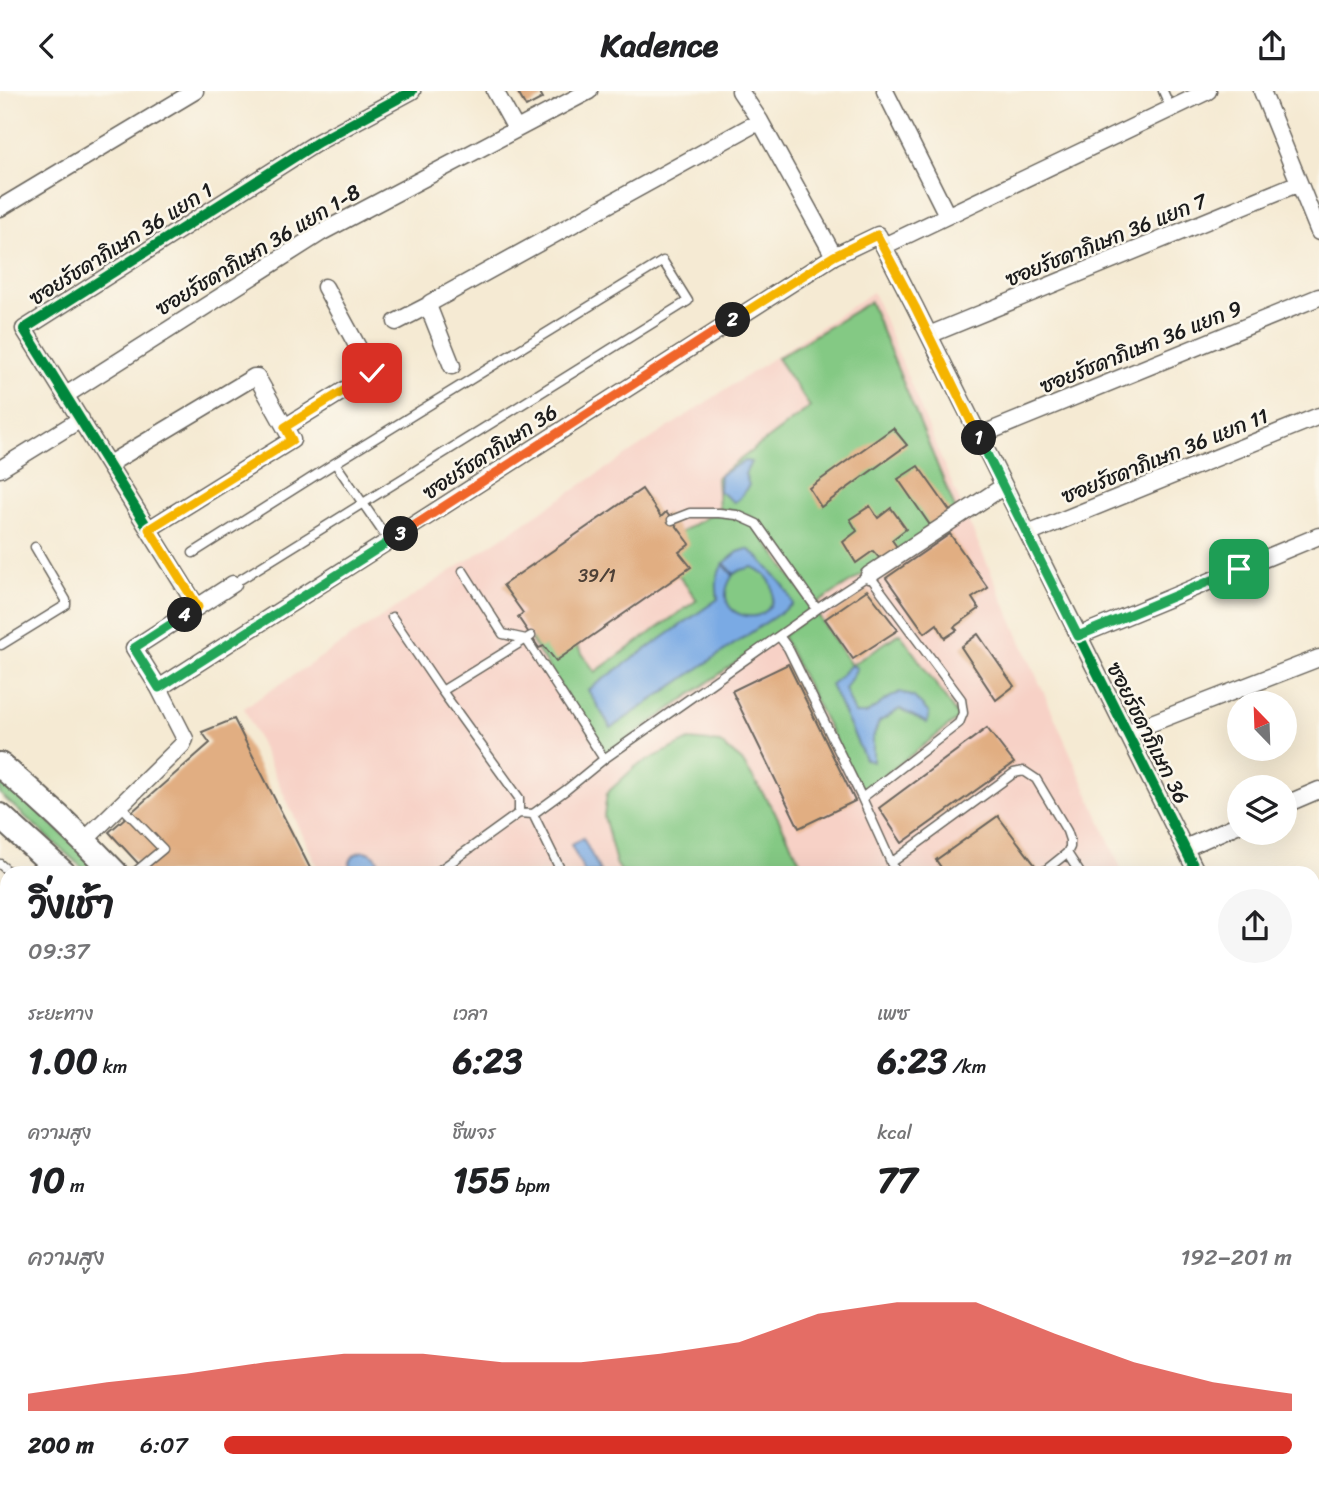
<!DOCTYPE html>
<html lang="th">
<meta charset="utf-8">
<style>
:root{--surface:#fff;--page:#f6f6f6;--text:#202124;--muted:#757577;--accent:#d93025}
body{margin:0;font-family:Sriracha,"Playpen Sans Thai",sans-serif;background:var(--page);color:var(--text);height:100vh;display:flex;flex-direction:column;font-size:26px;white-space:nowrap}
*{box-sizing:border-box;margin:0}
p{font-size:23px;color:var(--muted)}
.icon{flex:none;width:38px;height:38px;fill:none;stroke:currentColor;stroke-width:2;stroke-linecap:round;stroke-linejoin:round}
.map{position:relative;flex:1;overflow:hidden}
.details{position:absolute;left:0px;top:775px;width:1320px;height:621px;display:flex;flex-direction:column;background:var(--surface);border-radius:21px 21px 0 0;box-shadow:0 7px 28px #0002}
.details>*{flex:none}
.needle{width:46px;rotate:337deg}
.controls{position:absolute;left:1227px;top:600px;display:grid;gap:14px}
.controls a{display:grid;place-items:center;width:70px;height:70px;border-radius:50%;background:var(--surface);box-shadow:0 7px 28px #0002;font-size:35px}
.pin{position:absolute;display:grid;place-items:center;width:60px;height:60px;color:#fff;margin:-30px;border-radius:14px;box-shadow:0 4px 10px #0006}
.km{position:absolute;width:35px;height:35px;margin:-18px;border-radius:50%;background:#222;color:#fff;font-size:19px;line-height:35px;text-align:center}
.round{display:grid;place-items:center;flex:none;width:74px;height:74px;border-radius:37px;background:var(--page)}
.head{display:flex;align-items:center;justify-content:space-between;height:119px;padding:0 28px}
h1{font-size:38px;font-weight:800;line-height:52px}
.stats{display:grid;grid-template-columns:repeat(3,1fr);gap:10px;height:119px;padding:7px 28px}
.stats div{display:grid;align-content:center}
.stats b{font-size:35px;font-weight:800}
.stats small{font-size:19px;font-weight:400}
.stats p{font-size:19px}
.chart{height:196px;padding:14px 28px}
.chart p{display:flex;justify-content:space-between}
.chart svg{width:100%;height:126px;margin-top:7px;fill:var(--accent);opacity:.7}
ul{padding:0 28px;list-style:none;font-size:23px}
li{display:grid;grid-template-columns:112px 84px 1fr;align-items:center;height:52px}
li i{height:18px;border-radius:9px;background:var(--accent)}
header{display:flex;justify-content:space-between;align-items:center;height:91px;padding:0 28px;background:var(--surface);font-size:32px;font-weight:800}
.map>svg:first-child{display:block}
</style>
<header><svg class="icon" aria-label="back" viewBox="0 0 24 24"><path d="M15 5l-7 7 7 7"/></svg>Kadence<svg class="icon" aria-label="share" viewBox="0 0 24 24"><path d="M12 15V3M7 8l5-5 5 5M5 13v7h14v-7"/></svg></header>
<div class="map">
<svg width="1319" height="1395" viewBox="0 0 1319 1395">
<rect width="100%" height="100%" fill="#fbf7ec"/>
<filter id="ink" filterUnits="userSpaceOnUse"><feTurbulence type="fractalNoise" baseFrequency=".0143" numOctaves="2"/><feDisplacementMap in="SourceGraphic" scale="14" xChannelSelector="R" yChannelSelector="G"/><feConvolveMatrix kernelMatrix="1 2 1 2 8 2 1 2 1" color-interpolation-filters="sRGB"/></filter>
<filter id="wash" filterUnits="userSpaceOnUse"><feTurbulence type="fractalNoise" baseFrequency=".00686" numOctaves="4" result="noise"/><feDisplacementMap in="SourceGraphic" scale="28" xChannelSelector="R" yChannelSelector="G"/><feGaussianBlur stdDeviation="1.57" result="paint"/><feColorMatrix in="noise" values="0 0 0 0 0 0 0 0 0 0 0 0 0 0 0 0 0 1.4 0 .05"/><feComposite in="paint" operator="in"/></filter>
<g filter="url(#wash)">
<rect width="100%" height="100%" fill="#f5ead3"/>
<path fill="#f7d1c6" d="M 873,201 L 942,370 L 1123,782 L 308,782 L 317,775 L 244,617 Z"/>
<path fill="#84c984" stroke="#507250" stroke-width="2" d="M 870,211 L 957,422 L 818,512 L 759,430 L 738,420 L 719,418 L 717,386 L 810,316 L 777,267 Z
M 712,423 L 738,427 L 756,436 L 813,517 L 604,665 L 531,549 L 559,529 L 595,581 L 697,509 L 664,465 L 676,444 Z
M 816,521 L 851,574 L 900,542 L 959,627 L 862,702 L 782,545 Z
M 689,649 L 720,652 L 742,670 L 776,723 L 806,782 L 622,782 L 616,772 L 604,725 L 607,702 L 636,675 Z
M 0,685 L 105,782 L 88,782 L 0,703 Z"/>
<path fill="#7aaae4" stroke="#4b6380" stroke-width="2" d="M 745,370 L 751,371 L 745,383 L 749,394 L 739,408 L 734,411 L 719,400 L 720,384 Z
M 747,458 C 757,463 762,470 769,478 C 780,490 788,498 793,513 L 611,637 L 588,599 L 718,508 C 716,495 716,484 723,473 L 733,484 C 704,528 774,541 773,502 C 773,489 764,482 753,476 L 741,479 L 734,483 L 724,472 L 738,461 Z
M 851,574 L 857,577 L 845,598 L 855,623 L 866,623 L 887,608 L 900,601 L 914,606 L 929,622 L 927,632 L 900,618 L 879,631 L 873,647 L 873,671 L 865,668 L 831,594 Z
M 583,747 L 601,782 L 585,782 L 571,754 Z
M 364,760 C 376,762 381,770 378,781 L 351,782 C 347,771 352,762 364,760 Z"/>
<g id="blocks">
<path fill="#e1ae82" d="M 517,0 L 539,0 L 543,7 L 526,16 Z
M 893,337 L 907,354 L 821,416 L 809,397 Z
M 918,375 L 952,423 L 932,437 L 898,388 Z
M 642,398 L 661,426 L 666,421 L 690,453 L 679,461 L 691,476 L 556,570 L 544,555 L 539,557 L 518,526 L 523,522 L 503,494 Z
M 870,415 L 878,427 L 891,417 L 906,438 L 892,449 L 899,459 L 882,470 L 873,460 L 856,472 L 843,451 L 857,440 L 850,428 Z
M 950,443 L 988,497 L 972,507 L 979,518 L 954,536 L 957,539 L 945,547 L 937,533 L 925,542 L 886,487 Z
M 867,499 L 898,539 L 853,568 L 825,528 Z
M 978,543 L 1014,595 L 996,609 L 961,556 Z
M 788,573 L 855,710 L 799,737 L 732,600 Z
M 234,628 L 310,777 L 302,782 L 147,782 L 109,741 L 210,652 L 202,641 Z
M 987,637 L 1014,672 L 902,752 L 879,717 Z
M 998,725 L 1038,778 L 1032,782 L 945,782 L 936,769 Z
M 1312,1045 L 1319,1058 L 1319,1098 L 1312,1101 Z"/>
</g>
</g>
<g filter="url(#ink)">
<use href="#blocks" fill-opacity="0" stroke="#68645c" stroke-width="2"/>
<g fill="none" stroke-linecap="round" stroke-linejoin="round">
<defs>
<path id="service" d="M 1163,0 L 1171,18
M 672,429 L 690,422 L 719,422 L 737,424 L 757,433 L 817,518
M 193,462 L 335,372
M 463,480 L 503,543 L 526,548
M 241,488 L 688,210 L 663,170 L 335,372 L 389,450
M 392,526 L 442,600
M 531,545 L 526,548 L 604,668
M 779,545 L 788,557 L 862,707 L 896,782
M 526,548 L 442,600 L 519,707 L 519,722 L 533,723 L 566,699 L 604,668 L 817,518 L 869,484 L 961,608 L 963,622 L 959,632 L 862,707
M 1,554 L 66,514 L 66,509 L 35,456
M 121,715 L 163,758 L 134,782
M 533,723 L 562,782
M 891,772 L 1014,682 L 1024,680 L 1036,688 L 1067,740 L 1070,749 L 1070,756 L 1067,762
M 0,773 L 10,782
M 436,782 L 519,722
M 1042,782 L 1067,762 L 1080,782
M 0,823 L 7,829
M 7,845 L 7,846"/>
<path id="minor" d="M 495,0 L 516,38
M 740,0 L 760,30 L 834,165
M 885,0 L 947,124
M 1262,0 L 1319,141
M 0,117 L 195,0
M 884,155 L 1208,0
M 396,231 L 429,214
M 929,244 L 1299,92
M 452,275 L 429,217 L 430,212 L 760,30
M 66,304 L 322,141 L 589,0
M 285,336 L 372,282 L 325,196
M 978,345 L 1319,206
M 109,373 L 254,286 L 257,286 L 292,349 L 149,438
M 0,378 L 81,328
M 1028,443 L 1319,325
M 869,484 L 1004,395
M 197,516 L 24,238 L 318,51 L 412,0
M 1078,545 L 1319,445
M 159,597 L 834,165 L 878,144 L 915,216 L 1197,782
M 1126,642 L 1319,567
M 1284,714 L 1319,699
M 84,750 L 182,654 L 185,648 L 159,597 L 134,557 L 233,493
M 1185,757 L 1239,733
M 1312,819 L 1319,817
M 0,923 L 7,918
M 1312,931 L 1319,928
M 1312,1009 L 1319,1006
M 1312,1018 L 1319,1030
M 0,1093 L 7,1088
M 0,1152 L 7,1147
M 4,1217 L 7,1222
M 0,1277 L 7,1273
M 103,1390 L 106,1395
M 233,1390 L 237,1395
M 337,1390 L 340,1395
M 1074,1390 L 1080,1395
M 1243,1391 L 1245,1395
M 1018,1395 L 1023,1390"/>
<path id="tertiary" d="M 1312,1225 L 1319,1218
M 1163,1395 L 1168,1390"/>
<path id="primary" d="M 0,674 C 41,708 79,744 115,782
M 0,725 L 63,782
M 496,1390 L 499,1395
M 536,1390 L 539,1395"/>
</defs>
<use href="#service" stroke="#68645c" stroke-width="11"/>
<use href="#minor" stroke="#68645c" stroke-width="19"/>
<use href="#tertiary" stroke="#68645c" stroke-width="23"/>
<use href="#primary" stroke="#68645c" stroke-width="28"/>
<use href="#service" stroke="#fff" stroke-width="8"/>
<use href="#minor" stroke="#fff" stroke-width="16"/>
<use href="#tertiary" stroke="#fff" stroke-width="19"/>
<use href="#primary" stroke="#fff" stroke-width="24"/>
<defs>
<path id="cycleway" d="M 197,516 L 24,238 L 318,51 L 412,0
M 159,597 L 834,165 L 878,144 L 915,216 L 1197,782"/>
</defs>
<use href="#cycleway" stroke="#fbf7ec" stroke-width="15"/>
<use href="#cycleway" stroke="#00873e" stroke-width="10"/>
</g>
</g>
<g fill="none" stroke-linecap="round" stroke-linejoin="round" filter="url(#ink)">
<defs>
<path id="split-1" d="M 979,347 L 1078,545 L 1239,478"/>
<path id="split-2" d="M 733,229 L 834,165 L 877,144 L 915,216 L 979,347"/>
<path id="split-3" d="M 401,443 L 733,229"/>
<path id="split-4" d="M 185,524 L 134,557 L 159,597 L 401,443"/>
<path id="split-5" d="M 185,524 L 198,516 L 149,438 L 292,349 L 285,336 L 372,282"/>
</defs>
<use href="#split-1" stroke="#fff" stroke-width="14"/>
<use href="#split-2" stroke="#fff" stroke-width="14"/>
<use href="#split-3" stroke="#fff" stroke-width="14"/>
<use href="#split-4" stroke="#fff" stroke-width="14"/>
<use href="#split-5" stroke="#fff" stroke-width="14"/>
<use href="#split-1" stroke="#22a559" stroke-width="9"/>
<use href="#split-2" stroke="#f5b400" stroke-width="9"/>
<use href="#split-3" stroke="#f0652b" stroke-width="9"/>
<use href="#split-4" stroke="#22a559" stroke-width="9"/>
<use href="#split-5" stroke="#f5b400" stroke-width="9"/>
</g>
<g text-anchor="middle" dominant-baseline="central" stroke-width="5" stroke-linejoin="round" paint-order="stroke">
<g font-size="18" fill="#4d4036">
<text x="597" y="485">39/1</text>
</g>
<g font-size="21" fill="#1c1c1c" stroke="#fbf7ec">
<text transform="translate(1106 149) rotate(-22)">ซอยรัชดาภิเษก 36 แยก 7</text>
<text transform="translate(121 153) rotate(-32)">ซอยรัชดาภิเษก 36 แยก 1</text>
<text transform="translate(258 159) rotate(-31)">ซอยรัชดาภิเษก 36 แยก 1-8</text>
<text transform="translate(1141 256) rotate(-22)">ซอยรัชดาภิเษก 36 แยก 9</text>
<text transform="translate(490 361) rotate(-33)">ซอยรัชดาภิเษก 36</text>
<text transform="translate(1165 365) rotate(-22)">ซอยรัชดาภิเษก 36 แยก 11</text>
<text transform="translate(1148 642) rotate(63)">ซอยรัชดาภิเษก 36</text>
</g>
</g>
</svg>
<div class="controls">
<a><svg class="needle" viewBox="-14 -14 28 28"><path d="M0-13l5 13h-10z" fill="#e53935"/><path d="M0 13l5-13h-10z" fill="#757577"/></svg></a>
<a><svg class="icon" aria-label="layers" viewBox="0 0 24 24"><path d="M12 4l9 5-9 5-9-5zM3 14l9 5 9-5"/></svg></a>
</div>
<div class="pin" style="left:1239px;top:478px;background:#1e9e55"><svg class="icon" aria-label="arrive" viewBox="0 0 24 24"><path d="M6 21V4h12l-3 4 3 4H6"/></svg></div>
<div class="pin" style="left:372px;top:282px;background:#d93025"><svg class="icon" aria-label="check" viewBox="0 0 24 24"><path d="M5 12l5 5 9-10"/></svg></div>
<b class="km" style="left:979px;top:347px">1</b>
<b class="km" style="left:733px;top:229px">2</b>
<b class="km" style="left:401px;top:443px">3</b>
<b class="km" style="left:185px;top:524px">4</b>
<section class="details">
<div class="head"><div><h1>วิ่งเช้า</h1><p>09:37</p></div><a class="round"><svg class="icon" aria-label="share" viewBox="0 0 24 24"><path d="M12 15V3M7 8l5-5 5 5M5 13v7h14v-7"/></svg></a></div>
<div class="stats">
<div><p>ระยะทาง</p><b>1.00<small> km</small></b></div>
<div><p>เวลา</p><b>6:23</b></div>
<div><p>เพซ</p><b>6:23<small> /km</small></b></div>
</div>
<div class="stats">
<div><p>ความสูง</p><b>10<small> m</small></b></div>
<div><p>ชีพจร</p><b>155<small> bpm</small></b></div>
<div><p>kcal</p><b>77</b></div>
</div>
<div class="chart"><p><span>ความสูง</span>192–201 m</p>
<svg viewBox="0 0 160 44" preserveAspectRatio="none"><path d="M0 44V38L10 34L20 31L30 27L40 24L50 24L60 27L70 27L80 24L90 20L100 10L110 6L120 6L130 17L140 27L150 34L160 38V44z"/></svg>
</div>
<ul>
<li><b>200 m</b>6:07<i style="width:100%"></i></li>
</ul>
</section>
</div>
